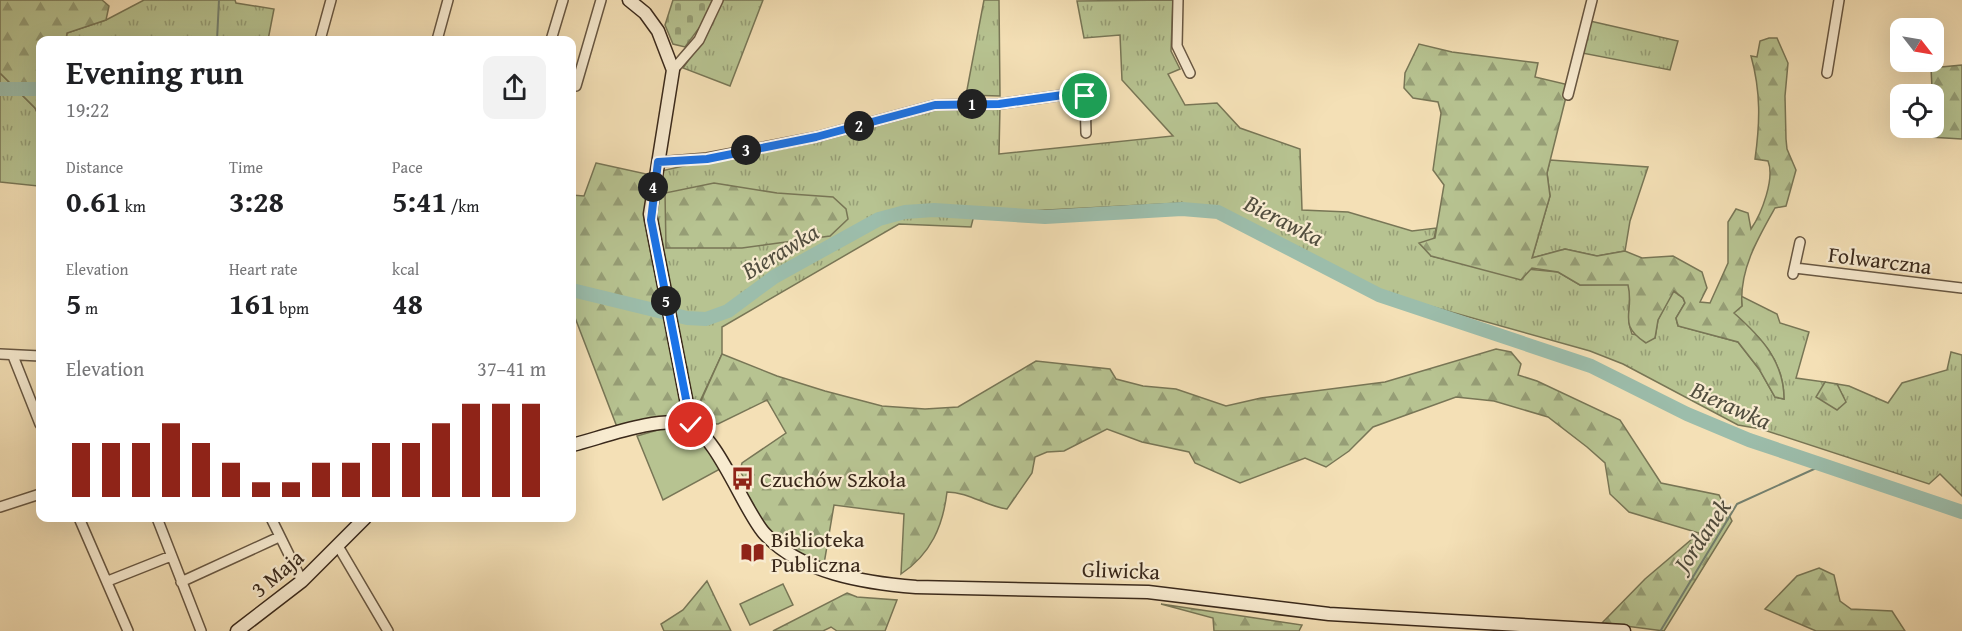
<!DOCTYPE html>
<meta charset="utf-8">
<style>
:root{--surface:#fff;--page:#f2f2f2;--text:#202124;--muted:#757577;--accent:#8f2418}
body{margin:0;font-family:"Gentium Book Plus",serif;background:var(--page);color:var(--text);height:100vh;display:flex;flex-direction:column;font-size:22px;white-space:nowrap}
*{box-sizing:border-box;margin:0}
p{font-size:20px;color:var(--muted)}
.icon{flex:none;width:33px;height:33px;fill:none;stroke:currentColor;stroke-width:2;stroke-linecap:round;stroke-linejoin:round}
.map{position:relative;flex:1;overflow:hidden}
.drawer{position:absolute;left:36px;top:36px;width:540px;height:486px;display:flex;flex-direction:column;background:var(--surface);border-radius:12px;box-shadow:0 6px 24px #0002}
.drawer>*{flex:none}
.needle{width:39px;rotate:121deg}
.tools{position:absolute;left:1890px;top:18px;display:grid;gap:12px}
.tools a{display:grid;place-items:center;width:54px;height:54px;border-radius:12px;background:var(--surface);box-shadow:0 6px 24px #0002;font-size:30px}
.pin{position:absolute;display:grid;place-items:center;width:51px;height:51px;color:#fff;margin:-26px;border:3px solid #fff;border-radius:50%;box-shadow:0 2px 6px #0007}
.km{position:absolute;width:30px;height:30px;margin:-15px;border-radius:50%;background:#222;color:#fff;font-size:16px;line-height:30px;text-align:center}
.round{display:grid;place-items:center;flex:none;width:63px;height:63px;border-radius:12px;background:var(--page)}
.overview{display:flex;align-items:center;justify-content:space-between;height:102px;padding:0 30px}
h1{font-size:33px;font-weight:600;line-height:45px}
.stats{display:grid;grid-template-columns:repeat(3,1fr);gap:9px;height:102px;padding:6px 30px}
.stats div{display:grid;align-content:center}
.stats b{font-size:30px;font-weight:600}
.stats small{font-size:16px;font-weight:400}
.stats p{font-size:16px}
.chart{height:168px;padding:12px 30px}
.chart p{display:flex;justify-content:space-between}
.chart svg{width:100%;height:108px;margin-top:6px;stroke:var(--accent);stroke-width:6}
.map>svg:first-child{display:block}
</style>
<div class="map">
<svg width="1962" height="631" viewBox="0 0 1962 631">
<defs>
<pattern id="grass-tufts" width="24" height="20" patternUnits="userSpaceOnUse" patternTransform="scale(1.5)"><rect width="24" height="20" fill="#b7c391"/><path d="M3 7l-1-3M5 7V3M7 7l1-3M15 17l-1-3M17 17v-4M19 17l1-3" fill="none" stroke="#969e76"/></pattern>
<pattern id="forest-firs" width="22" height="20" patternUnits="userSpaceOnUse" patternTransform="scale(1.5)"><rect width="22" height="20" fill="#b7c391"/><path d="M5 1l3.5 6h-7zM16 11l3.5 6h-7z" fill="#969e76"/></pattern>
<pattern id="cemetery-stones" width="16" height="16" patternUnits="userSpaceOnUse" patternTransform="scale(1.5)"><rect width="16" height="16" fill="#b7c391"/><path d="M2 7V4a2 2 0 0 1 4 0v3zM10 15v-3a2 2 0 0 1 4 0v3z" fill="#969e76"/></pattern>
</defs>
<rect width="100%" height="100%" fill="#f4e0b6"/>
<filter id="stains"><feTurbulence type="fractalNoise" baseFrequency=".00333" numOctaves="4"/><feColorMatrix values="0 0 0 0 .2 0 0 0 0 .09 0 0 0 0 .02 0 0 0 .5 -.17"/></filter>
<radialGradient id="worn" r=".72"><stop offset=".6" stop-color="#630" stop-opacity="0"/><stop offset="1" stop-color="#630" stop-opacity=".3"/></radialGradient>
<path fill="url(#grass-tufts)" stroke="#787656" stroke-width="1.5" d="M 144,0 L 235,0 L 236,3 L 274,9 L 268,40 L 66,40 L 67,33 L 106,20 Z
M 722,0 L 763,0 L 730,86 L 683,68 L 705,36 Z
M 984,0 L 999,0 L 1000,96 L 966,95 Z
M 1173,0 L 1171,51 L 1180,69 L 1168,74 L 1185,105 L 1217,103 L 1240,128 L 1300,149 L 1302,210 L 1348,212 L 1412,231 L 1436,228 L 1431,256 L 1461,263 L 1558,272 L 1580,285 L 1629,284 C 1632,301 1625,318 1632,334 L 1655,338 L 1658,320 L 1673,291 L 1683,298 L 1685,303 L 1676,318 L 1678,326 L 1738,342 L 1759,369 L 1775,397 L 1784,399 C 1784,361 1761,337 1733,313 L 1742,306 L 1741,296 L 1777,314 L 1780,323 L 1809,332 L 1796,378 L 1825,382 L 1820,392 L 1845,401 L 1837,384 L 1849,386 L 1888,403 L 1902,383 L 1947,370 L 1951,352 L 1962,355 L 1962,496 L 1940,474 L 1929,484 L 1761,429 L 1738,425 L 1623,364 L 1590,351 L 1387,294 L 1231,214 L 1181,203 L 1029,211 L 976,207 L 971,227 L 899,224 L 722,327 L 722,354 L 695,412 L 655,211 L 661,171 L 937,109 C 959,107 979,109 1000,106 L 999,154 L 1173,136 L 1122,80 L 1120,35 L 1084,38 L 1077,1 Z
M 1590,21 L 1678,41 L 1670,70 L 1582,53 Z
M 0,73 L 35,108 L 40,119 L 38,186 L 0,182 Z
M 1550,160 L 1648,167 L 1630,221 L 1625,251 L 1597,256 L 1565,249 L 1532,258 L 1550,196 L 1547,173 Z"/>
<path fill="url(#forest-firs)" stroke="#787656" stroke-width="1.5" d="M 0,0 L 102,0 L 109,6 L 106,20 L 67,33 L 66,40 L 40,40 L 40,119 L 35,108 L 0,73 Z
M 1769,38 L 1777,38 L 1788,63 L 1785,96 L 1786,139 L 1787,149 L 1796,170 L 1786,206 L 1775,208 C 1758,238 1739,270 1742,306 L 1734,313 C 1761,337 1784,361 1784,399 L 1775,397 L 1759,369 L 1738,342 L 1678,326 L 1676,318 L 1685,303 L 1683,298 L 1674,291 L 1658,320 L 1655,338 L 1646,343 C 1616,324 1635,313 1628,285 L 1580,285 L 1558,272 L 1532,268 L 1521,280 L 1431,256 L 1419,243 L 1435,238 L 1444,185 L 1433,170 L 1441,113 L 1438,102 L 1413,98 L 1404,88 L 1405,73 L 1419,44 L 1452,52 L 1538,63 L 1535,77 L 1569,85 L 1547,173 L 1550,196 L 1532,258 L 1565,249 L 1597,256 L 1625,251 L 1642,258 L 1673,256 L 1702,272 L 1707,288 L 1700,302 L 1710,303 L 1728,263 L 1728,222 L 1736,209 L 1748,213 L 1751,229 C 1762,213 1775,178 1768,161 L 1755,159 C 1760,123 1761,92 1751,56 L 1757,57 L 1760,41 Z
M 1962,65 L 1962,139 L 1929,137 L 1929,128 L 1934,128 L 1931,68 Z
M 596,163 L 651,175 L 644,220 L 683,411 C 676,417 630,424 617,427 L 574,315 L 572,315 L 572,195 L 584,196 Z
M 714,183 L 777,193 L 833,197 L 846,209 L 848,219 L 830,236 L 742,248 L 666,248 L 665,193 Z
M 1496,349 L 1511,352 L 1521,364 L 1518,375 L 1537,381 L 1620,420 L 1661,483 L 1719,495 L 1732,521 L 1664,631 L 1602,623 L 1645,579 L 1699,533 L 1629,512 L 1610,494 L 1605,463 L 1587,447 L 1548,417 L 1494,401 L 1456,397 L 1373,427 L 1349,451 L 1326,467 L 1305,458 L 1240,483 L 1195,463 L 1189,452 L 1142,442 L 1107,429 L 1064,451 L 1047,452 L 1035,457 L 1032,473 L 1007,509 C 985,506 969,492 947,492 C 943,526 931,554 901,574 L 904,514 L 834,505 L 824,564 C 777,545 772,535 745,494 L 749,487 L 740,471 L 742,463 L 786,433 L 767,400 L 718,424 L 702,423 L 696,412 L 722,354 L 777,376 L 825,391 L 882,406 L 925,409 L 958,407 L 1036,361 L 1110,369 L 1116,379 L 1143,386 L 1176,389 L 1226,406 L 1261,398 L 1385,382 Z
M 1825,382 L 1837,384 L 1846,402 L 1837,410 L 1816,397 Z
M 1819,568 L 1834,575 L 1840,601 L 1851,609 L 1892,611 L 1905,631 L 1816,631 L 1765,609 L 1797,576 Z
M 707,581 L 731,631 L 664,631 L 661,624 L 683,610 Z
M 847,593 L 857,597 L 897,600 L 885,631 L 837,631 L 831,627 L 823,631 L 773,631 Z
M 1161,604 L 1302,625 L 1299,631 L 1214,631 L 1213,618 Z"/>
<path fill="url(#cemetery-stones)" stroke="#787656" stroke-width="1.5" d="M 673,0 L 713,0 L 705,20 L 685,47 L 673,44 L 665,25 Z"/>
<path fill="#b7c391" stroke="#787656" stroke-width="1.5" d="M 668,427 C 702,431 703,442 720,469 L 663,500 L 637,436 Z
M 783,584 L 793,605 L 750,625 L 740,604 Z"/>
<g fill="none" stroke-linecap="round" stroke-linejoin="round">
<path stroke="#758271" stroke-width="2" d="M 217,40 L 219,0
M 1661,630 L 1737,504 L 1823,465"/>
<path stroke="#9cbdab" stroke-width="14" d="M 0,89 L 40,89
M 572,290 L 687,318 L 706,319 L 728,311 L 774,277 L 879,219 L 905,212 L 934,210 L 1045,217 L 1182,209 L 1218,212 L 1379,295 L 1591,366 L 1687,414 L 1749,440 L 1962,512"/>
<defs>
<path id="street" d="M 1178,0 L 1177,46 L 1190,73
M 320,40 L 331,0
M 437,40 L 448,0
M 551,40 L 563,0
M 673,70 L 699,40 L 718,0
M 1827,73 L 1839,0
M 576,86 L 601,0
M 1568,95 L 1592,0
M 658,162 L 707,158 L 816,137 L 935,105 L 999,104 L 1077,93 L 1085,97 L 1086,133
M 1795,268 L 1962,288
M 1793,274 L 1800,242
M 0,354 L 40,356
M 13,356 L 40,424
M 0,507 L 40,494
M 79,518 L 128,631
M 157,518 L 201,631
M 271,518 L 302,581
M 338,546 L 388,631
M 108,581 L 171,556
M 181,582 L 279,537"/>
<path id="secondary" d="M 629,0 L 645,13 L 658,31 L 673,70 L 650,214 L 687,404 L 686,424
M 572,445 C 601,438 658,416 687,424 C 716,432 743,509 764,533 C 800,573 865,583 916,587 L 1148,592 L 1329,614 L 1624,631
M 237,631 L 302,581 L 365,518"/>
</defs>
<use href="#street" stroke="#685742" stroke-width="12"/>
<use href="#secondary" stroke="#3a291b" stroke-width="15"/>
<use href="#street" stroke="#f8ebd0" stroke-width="9"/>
<use href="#secondary" stroke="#f8ebd0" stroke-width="12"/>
</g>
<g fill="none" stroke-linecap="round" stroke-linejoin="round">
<defs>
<path id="route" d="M 691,425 L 686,424 L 687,404 L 651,220 L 658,162 L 707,159 L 816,137 L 935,105 L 999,104 L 1077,93 L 1085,96"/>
</defs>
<use href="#route" stroke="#fff" stroke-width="12"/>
<use href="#route" stroke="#1a73e8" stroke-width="8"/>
</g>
<defs>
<symbol id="bus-bare" viewBox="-9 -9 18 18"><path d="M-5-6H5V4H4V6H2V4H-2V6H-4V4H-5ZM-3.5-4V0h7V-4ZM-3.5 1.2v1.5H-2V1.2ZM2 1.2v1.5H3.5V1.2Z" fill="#8f2418" stroke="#f8ebd0" stroke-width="2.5" paint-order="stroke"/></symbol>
<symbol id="library-bare" viewBox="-9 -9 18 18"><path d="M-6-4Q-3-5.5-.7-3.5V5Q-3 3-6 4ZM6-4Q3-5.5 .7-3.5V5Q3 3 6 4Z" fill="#8f2418" stroke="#f8ebd0" stroke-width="2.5" paint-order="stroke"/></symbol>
</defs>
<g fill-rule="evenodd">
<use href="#bus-bare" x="726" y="462" width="33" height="33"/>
<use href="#library-bare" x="736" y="536" width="33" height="33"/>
</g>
<g text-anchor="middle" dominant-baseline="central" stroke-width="4.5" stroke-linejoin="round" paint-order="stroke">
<g font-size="22" fill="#3a291b" stroke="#f8ebd0">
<text transform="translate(1880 260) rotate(7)">Folwarczna</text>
<text transform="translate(1121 570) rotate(2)">Gliwicka</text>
<text transform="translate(277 573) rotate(-40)">3 Maja</text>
</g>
<g font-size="22" fill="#3a291b" stroke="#f8ebd0" text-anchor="start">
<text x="760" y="479">Czuchów Szkoła</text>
<text x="771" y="539">Biblioteka<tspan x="771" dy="25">Publiczna</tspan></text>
</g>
<g font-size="24" font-style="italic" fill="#524e3f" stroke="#f8ebd0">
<text transform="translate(1284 220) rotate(27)">Bierawka</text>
<text transform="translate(780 251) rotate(-31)">Bierawka</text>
<text transform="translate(1731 405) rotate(24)">Bierawka</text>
<text transform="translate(1702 535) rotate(-56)">Jordanek</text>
</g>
</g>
<rect width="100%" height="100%" filter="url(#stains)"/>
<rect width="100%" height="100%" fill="url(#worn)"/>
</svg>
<div class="tools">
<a><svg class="needle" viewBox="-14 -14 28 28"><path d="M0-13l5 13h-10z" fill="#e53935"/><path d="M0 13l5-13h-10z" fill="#757577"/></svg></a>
<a><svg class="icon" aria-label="locate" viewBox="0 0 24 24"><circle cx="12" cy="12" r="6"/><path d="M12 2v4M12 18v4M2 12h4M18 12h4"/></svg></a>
</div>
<div class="pin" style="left:1085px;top:96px;background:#1e9e55"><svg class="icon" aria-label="arrive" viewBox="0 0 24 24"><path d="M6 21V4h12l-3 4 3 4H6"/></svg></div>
<div class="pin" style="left:691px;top:425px;background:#d93025"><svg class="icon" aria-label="check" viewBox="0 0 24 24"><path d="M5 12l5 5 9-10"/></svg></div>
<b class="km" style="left:972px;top:104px">1</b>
<b class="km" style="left:859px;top:126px">2</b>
<b class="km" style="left:746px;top:150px">3</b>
<b class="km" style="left:653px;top:187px">4</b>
<b class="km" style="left:666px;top:301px">5</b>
<section class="drawer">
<div class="overview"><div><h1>Evening run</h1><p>19:22</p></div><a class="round"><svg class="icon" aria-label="share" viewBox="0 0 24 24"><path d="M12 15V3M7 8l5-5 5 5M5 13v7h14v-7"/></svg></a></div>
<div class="stats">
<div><p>Distance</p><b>0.61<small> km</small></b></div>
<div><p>Time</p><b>3:28</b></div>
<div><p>Pace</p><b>5:41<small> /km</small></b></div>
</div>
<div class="stats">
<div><p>Elevation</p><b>5<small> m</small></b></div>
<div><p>Heart rate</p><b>161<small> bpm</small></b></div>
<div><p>kcal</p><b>48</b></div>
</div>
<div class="chart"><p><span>Elevation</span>37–41 m</p>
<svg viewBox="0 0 160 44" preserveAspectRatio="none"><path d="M5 44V22M15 44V22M25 44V22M35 44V14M45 44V22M55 44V30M65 44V38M75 44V38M85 44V30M95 44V30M105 44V22M115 44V22M125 44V14M135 44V6M145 44V6M155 44V6"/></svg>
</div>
</section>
</div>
